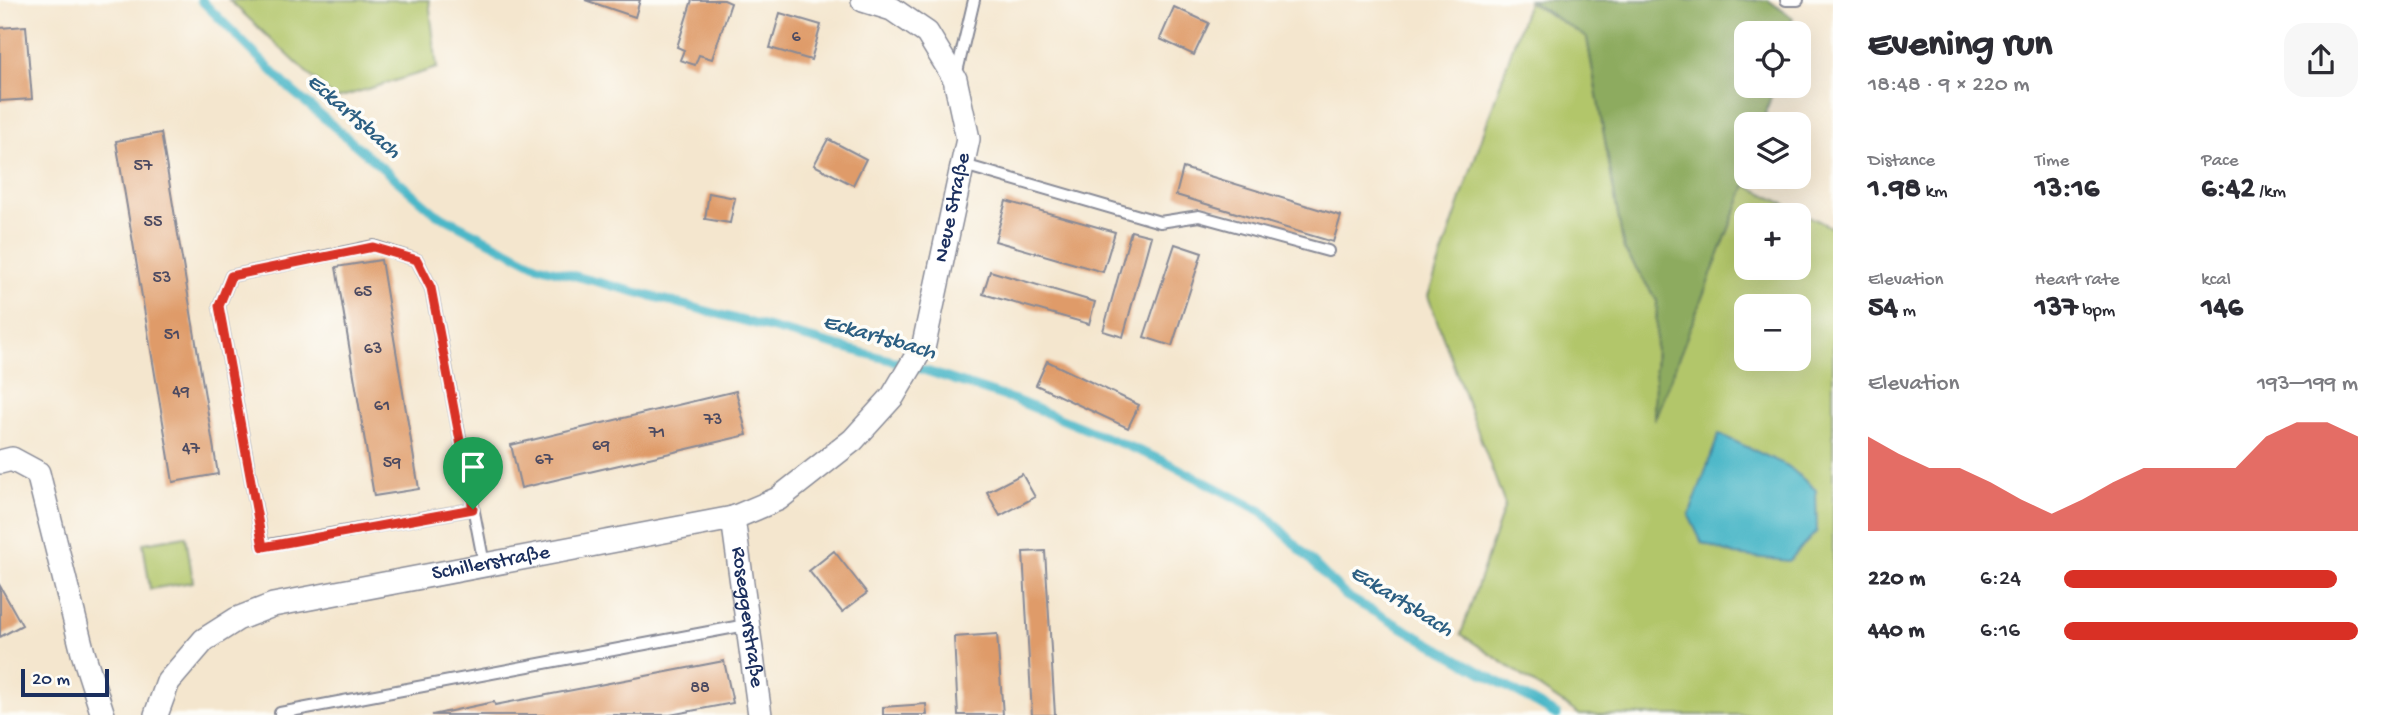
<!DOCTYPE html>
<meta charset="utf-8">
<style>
:root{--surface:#fff;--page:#f7f7f7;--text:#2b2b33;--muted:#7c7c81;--accent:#d93025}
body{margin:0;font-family:"Gochi Hand",sans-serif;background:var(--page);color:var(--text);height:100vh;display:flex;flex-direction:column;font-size:26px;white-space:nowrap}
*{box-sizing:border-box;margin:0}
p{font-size:23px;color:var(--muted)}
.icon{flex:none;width:38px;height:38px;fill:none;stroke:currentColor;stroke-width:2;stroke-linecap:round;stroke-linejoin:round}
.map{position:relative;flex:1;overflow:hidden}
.side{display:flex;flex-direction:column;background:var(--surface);width:560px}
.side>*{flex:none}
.fabs{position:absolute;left:1734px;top:21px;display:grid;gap:14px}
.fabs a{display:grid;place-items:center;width:77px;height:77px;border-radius:14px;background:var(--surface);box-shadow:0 7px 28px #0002;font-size:35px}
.scale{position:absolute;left:21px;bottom:18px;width:88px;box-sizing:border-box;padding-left:7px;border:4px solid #1b2f5e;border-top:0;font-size:19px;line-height:24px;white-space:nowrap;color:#1b2f5e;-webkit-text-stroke:5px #fdfcf7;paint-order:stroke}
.pin{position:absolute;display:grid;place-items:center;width:60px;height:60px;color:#fff;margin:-72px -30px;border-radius:50% 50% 50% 0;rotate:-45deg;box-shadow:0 0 7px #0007}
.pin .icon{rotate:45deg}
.round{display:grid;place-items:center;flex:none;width:74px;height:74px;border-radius:21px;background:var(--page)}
.summary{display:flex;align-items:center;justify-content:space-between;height:119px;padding:0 35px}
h1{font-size:38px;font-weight:700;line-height:52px}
.stats{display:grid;grid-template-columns:repeat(3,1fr);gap:10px;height:119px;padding:7px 35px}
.stats div{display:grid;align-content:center}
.stats b{font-size:30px;font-weight:700}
.stats small{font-size:19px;font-weight:400}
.stats p{font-size:19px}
.chart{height:196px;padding:14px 35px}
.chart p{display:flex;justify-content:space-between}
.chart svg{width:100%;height:126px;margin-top:7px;fill:var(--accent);opacity:.7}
ul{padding:0 35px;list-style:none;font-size:23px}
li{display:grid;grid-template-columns:112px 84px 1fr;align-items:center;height:52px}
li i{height:18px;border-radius:9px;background:var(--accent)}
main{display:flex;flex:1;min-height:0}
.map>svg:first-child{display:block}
</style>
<main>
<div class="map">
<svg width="1833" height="715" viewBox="0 0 1833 715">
<rect width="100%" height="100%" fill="#fdfcf7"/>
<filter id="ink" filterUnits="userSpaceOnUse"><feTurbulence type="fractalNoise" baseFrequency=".0143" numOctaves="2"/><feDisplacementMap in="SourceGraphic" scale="14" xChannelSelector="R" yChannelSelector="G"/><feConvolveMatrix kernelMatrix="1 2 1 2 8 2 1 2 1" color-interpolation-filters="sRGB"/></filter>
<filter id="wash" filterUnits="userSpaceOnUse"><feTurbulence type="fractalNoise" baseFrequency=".00686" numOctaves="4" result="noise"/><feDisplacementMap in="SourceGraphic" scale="28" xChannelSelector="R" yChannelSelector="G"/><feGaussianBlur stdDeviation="1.57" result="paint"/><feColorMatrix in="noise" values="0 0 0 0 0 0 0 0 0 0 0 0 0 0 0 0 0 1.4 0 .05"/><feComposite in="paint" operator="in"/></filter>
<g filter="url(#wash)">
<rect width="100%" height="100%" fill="#f4e6ce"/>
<path fill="#b2c66b" stroke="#667a64" stroke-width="2" fill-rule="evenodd" d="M 229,0 L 429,0 L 437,68 L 335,99 Z
M 1528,2 L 1587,37 L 1624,249 L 1657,301 L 1654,419 L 1746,185 L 1833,228 L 1833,715 L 1580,715 L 1461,634 L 1505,505 L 1428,296 ZM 1746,215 L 1799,215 L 1799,268 L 1746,268 ZM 1746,306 L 1799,306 L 1799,359 L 1746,359 Z
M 186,536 L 193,582 L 150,589 L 143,543 Z"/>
<path fill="#8dab5f" stroke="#546d5e" stroke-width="2" d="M 1529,0 L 1768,0 L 1793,18 L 1789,33 L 1746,33 L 1746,86 L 1774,86 L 1763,124 L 1746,124 L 1746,177 L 1749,177 L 1746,185 L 1654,421 L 1657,301 L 1624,249 L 1587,38 Z"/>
<path fill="#4cb7c8" stroke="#347393" stroke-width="2" d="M 1719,434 L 1788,466 L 1816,490 L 1817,531 L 1789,561 L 1735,555 L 1702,543 L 1689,516 Z"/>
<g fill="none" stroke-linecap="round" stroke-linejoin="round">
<path stroke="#4cb7c8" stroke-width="9" d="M 201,0 L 290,89 L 435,213 L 538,266 L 905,364 L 1015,400 L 1164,461 L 1263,512 L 1346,596 L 1557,715"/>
</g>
<g id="blocks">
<path fill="#df9b69" d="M 585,0 L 640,0 L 635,17 Z
M 692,0 L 724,0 L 731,3 L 712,59 L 699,55 L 695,65 L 680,60 L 684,50 L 677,47 Z
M 1174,7 L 1209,23 L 1194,55 L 1160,39 Z
M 780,13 L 821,25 L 811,60 L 770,48 Z
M 26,26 L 32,99 L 0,101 L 0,28 Z
M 161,133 L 218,474 L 173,482 L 116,141 Z
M 828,139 L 866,159 L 853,185 L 814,165 Z
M 1183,168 L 1341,216 L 1333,242 L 1176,195 Z
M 709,193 L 735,198 L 730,223 L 705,219 Z
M 1006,201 L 1115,232 L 1103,272 L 995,241 Z
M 1131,231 L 1151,236 L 1123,337 L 1103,331 Z
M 1175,244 L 1202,253 L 1172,346 L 1144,337 Z
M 381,260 L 419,489 L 374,496 L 336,267 Z
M 990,271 L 1095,302 L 1089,324 L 983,294 Z
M 1047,361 L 1139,405 L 1128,428 L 1036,385 Z
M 736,391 L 747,435 L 521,488 L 511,445 Z
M 1022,474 L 1035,497 L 1000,516 L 987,492 Z
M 834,551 L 867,593 L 842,612 L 809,571 Z
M 1045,551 L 1055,715 L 1032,715 L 1023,552 Z
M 0,586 L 22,625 L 0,637 Z
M 997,634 L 1003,715 L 958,715 L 954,637 Z
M 724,661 L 733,703 L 670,715 L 432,715 L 494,702 L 495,705 Z
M 926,704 L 927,715 L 883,715 L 883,707 Z"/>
</g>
</g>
<g filter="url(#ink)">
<use href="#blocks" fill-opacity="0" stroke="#888a96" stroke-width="2"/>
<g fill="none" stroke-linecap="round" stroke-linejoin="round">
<defs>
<path id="service" d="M 1786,0 L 1798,0
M 956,76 L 974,0
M 964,165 L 1160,222 L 1199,216 L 1328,251
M 473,509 L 263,546 L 219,306 L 231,276 L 373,246 L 417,260 L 431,288 L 484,564
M 280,713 L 746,625"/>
<g id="minor">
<path d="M 0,462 L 12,459 L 38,473 L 83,653 L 103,715"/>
<path id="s1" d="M 733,518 L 760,715"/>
<path id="s2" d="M 156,715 L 168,682 L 204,640 L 237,619 L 273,605 L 733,518 L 778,499 L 853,440 L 893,396 L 924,344 L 968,139 L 955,79 L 927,33 L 892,9 L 863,0"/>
</g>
</defs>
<use href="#service" stroke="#888a96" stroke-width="14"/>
<use href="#minor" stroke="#888a96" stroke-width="26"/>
<use href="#service" stroke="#fff" stroke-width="10"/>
<use href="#minor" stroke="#fff" stroke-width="23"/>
</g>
</g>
<g fill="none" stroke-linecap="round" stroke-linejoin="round" filter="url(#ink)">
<defs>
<path id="route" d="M 373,247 L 417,260 L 431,288 L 473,509 L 263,547 L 219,306 L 231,276 Z"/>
</defs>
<use href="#route" stroke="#fff" stroke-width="14"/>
<use href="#route" stroke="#d93025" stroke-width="9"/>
</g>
<g text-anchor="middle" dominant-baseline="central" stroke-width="7" stroke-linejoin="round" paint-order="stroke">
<g font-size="18" fill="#4c4a61">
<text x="796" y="37">6</text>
<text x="143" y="166">57</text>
<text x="153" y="222">55</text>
<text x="162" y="278">53</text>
<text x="363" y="292">65</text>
<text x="172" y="335">51</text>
<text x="373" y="349">63</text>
<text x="181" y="392">49</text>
<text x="382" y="406">61</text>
<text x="713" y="420">73</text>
<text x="657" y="433">71</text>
<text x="601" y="446">69</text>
<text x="191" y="449">47</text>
<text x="544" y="460">67</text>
<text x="392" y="463">59</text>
<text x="700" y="688">88</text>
</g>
<g font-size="21" fill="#1b2f5e" stroke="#fdfcf7">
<text stroke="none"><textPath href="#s2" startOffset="1040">Neue Straße</textPath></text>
<text stroke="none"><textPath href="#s2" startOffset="390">Schillerstraße</textPath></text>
<text stroke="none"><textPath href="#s1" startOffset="100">Roseggerstraße</textPath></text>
</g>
<g font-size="23" font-style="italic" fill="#2c5f83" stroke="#fdfcf7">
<text transform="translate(353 117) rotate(41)">Eckartsbach</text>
<text transform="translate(879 338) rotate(16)">Eckartsbach</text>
<text transform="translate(1401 602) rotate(32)">Eckartsbach</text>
</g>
</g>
</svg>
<div class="fabs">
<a><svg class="icon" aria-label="locate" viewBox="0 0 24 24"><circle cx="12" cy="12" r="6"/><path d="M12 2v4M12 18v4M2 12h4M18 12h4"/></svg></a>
<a><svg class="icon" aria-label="layers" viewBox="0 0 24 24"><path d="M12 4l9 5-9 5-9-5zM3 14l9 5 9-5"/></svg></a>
<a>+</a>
<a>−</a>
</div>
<div class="scale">20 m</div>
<div class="pin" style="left:473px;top:509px;background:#1e9e55"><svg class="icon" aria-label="arrive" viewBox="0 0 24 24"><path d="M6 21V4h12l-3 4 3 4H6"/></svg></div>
</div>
<section class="side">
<div class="summary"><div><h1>Evening run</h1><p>18:48 · 9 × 220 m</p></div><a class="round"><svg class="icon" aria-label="share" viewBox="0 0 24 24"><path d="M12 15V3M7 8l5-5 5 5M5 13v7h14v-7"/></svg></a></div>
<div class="stats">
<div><p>Distance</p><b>1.98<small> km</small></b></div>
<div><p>Time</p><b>13:16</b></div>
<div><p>Pace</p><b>6:42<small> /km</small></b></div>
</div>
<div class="stats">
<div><p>Elevation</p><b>54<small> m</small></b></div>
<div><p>Heart rate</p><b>137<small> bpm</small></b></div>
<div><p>kcal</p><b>146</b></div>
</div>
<div class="chart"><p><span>Elevation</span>193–199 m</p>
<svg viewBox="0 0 160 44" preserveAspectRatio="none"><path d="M0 44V11L10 17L20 22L30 22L40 27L50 33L60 38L70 33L80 27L90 22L100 22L110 22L120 22L130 11L140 6L150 6L160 11V44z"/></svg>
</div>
<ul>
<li><b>220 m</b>6:24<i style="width:93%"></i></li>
<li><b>440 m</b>6:16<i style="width:100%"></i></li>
</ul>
</section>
</main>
